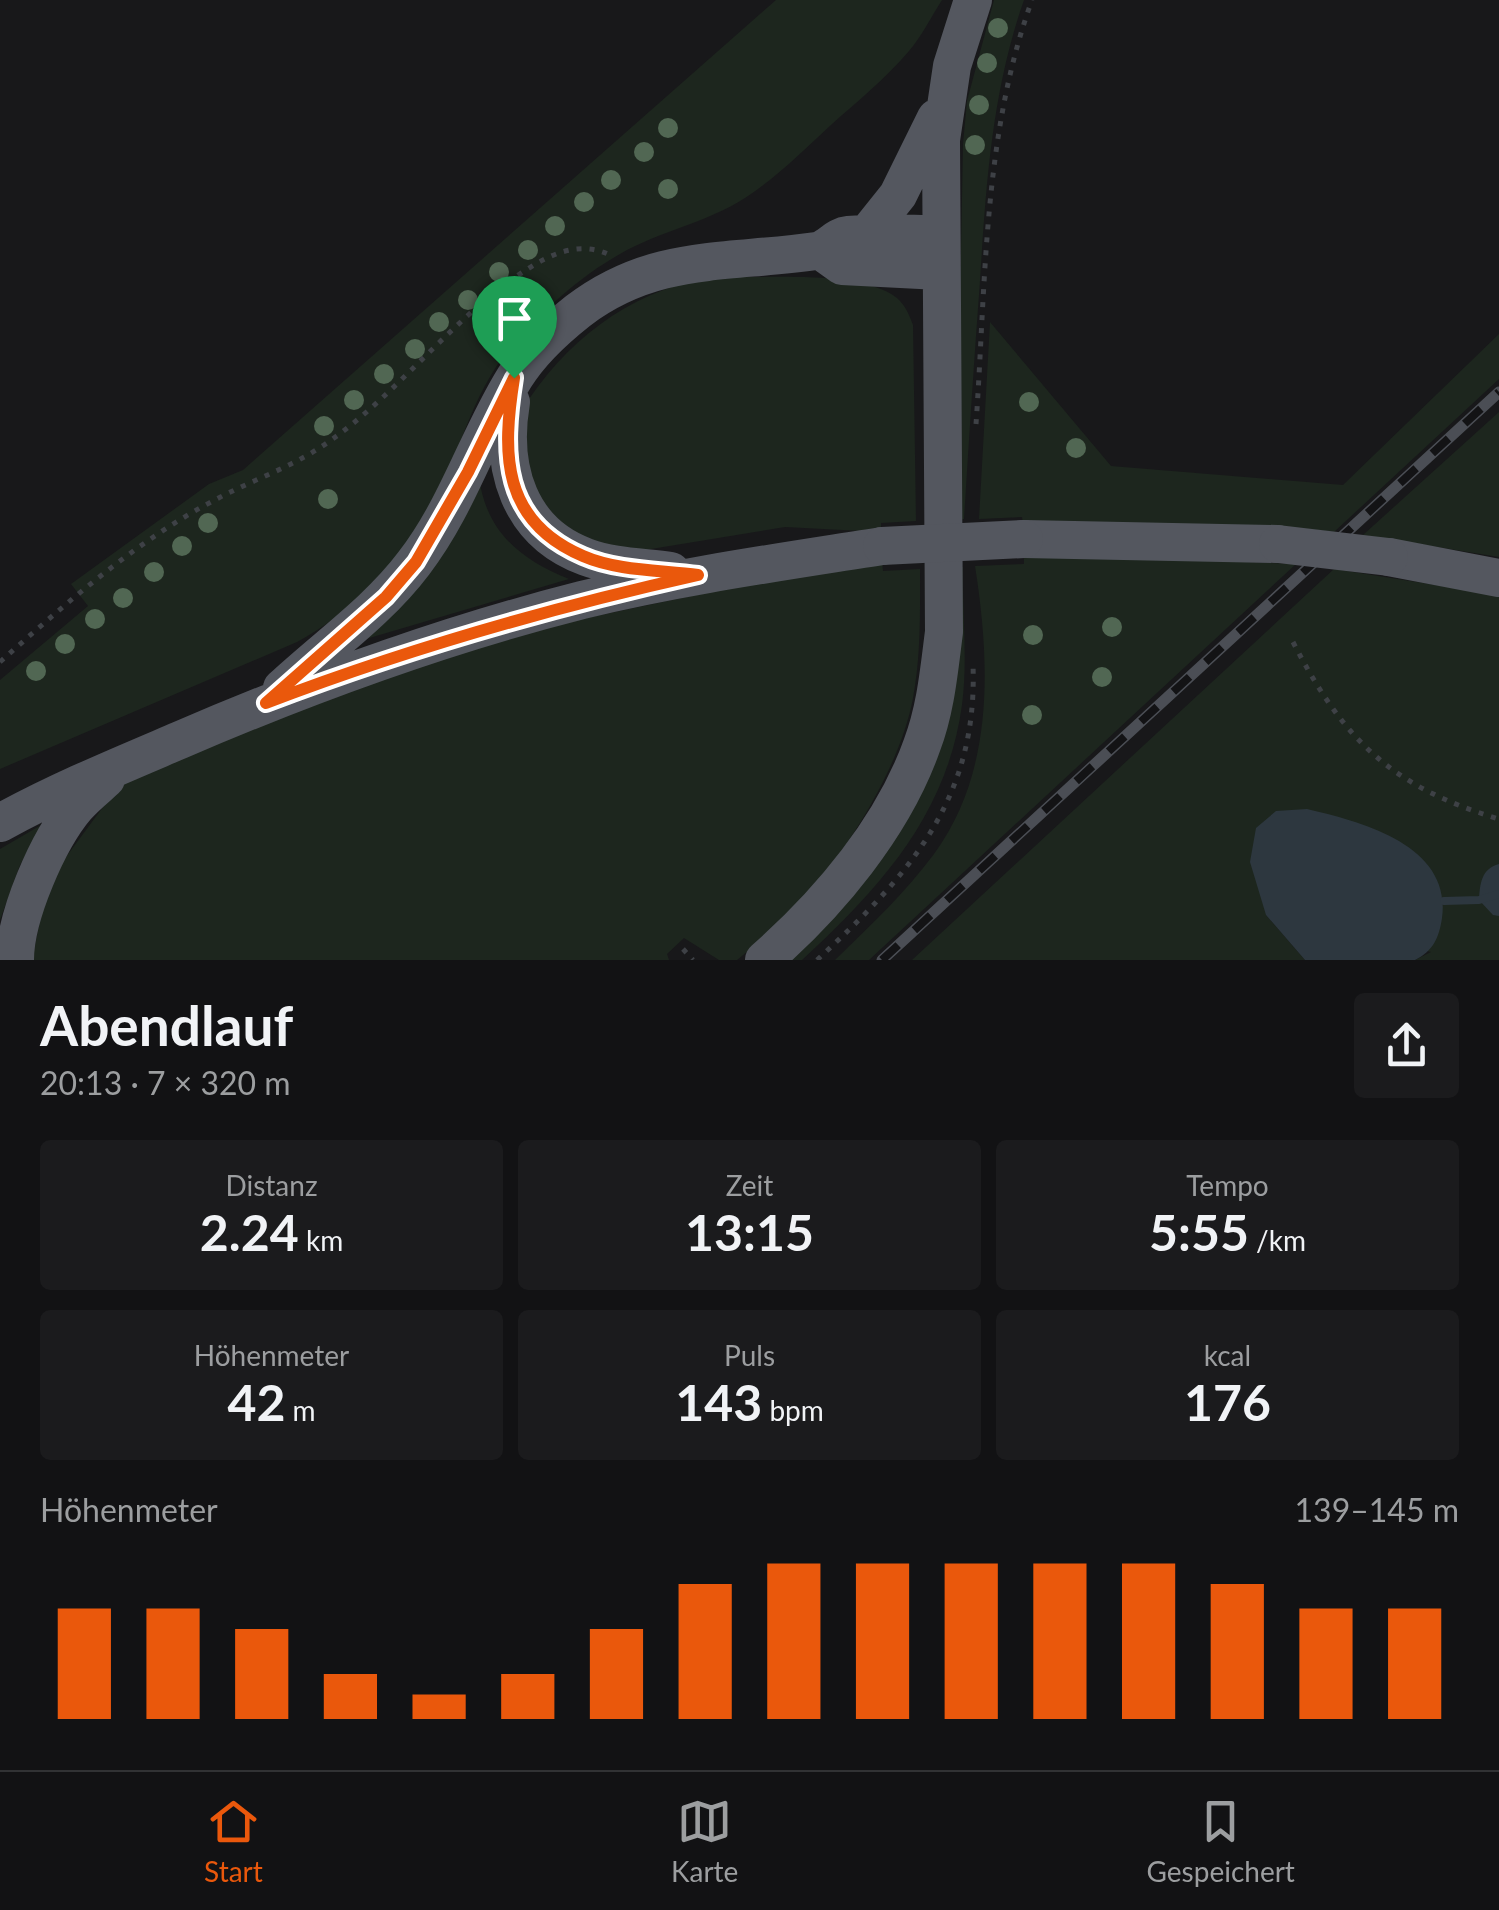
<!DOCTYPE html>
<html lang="de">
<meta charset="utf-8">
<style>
:root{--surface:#121214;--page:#1b1b1d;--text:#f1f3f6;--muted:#9c9ea0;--line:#313234;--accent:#ea580c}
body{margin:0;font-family:Lato,sans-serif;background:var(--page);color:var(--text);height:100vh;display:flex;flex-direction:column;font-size:38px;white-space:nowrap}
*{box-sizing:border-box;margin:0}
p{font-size:32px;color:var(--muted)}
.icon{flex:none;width:55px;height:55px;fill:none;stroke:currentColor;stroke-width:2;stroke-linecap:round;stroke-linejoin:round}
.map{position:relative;height:960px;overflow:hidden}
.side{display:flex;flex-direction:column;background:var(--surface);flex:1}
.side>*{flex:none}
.pin{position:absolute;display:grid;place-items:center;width:85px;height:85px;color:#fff;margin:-102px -42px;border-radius:50% 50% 50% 0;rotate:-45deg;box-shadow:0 0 10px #0007}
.pin .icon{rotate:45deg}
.round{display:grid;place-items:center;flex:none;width:105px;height:105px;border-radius:10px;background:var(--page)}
.summary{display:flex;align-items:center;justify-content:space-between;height:170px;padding:0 40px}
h1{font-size:55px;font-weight:700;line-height:75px}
.figures{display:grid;grid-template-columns:repeat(3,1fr);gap:15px;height:170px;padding:10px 40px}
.figures div{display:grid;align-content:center;border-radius:10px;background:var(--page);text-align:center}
.figures b{font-size:50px;font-weight:700}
.figures small{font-size:28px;font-weight:400}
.figures p{font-size:28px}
.chart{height:280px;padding:20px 40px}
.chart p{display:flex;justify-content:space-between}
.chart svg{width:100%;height:180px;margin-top:10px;stroke:var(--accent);stroke-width:6}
.dock{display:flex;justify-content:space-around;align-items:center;height:140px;border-top:2px solid var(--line);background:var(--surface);font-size:28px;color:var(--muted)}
.dock a{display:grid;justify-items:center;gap:5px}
.dock .current{color:var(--accent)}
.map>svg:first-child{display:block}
</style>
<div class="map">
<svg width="1499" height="960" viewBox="0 0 1499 960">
<rect width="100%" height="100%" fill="#18181a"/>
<path fill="#1d261e" d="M 776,0 L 942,0 C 931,17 922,36 909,51 C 886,78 858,101 832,124 C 804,150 776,178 745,198 C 706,223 660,231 620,254 C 579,277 541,312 511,347 C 468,397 458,464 427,517 C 395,570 350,613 297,642 L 0,769 L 0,680 L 88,606 L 71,584 L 209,484 L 243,470 Z
M 994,0 L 1024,0 C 992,91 986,185 980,281 C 974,360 969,440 964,519 L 956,520 L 963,144 L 967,101 Z
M 732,277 C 775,278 862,271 897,298 C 905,305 909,314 913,325 L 916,521 L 881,523 L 881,532 L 785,527 L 645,550 L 565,548 L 508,435 C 543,366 602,308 678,285 C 695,280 714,280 732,277 Z
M 990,322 L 1111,466 L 1343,485 L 1499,334 L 1499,379 L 1334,532 L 1281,526 L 1023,523 L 1022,517 L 979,519 Z
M 1499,412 L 1499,557 L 1363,535 Z
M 479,477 C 486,532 521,560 569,579 L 349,644 Z
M 1024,553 L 1296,564 L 869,960 L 835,960 C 870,926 905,893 934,854 C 995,771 990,662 975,566 L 1024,564 Z
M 882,562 L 883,571 L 920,569 C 920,613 921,655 913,698 C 900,769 843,858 794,910 C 777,928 756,944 737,960 L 719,960 L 684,938 L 667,954 L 669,960 L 32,960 L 43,906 L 63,861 L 129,772 L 337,683 L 577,620 L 758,582 Z
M 957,567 L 963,567 C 962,613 968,660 962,705 C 947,815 880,888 802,960 L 789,960 L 899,828 Z
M 1334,569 L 1499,595 L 1499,960 L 1415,960 L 1431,952 L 1266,915 L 1305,960 L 912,960 Z
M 43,824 L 20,865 L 0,920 L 0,849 Z"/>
<path fill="#2d373f" d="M 1307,809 C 1362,822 1452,845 1442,918 C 1439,938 1433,951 1415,960 L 1305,960 L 1266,915 L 1250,862 L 1256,828 L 1276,811 Z
M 1499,864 L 1499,916 L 1493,915 L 1479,900 C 1480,884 1481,869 1499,864 Z"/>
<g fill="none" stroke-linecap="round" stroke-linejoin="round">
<path stroke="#2d373f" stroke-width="8" d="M 1444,901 L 1479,900 L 1499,894"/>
<path stroke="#3e4146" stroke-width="5" stroke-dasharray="5 8" stroke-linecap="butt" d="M 976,424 C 986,283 983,135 1032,0
M 1293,642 C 1344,741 1392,787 1499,819
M 0,662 C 65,604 134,543 211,502 C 249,481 291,468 327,443 C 401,392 456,312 534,265 C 559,250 585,242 612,256
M 683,949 L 693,960
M 817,960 C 909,875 978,799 973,665"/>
<path stroke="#54575f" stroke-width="38" d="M 866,235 L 898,195 L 936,118
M 821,251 L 842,266 L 940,271
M 511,402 C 500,467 518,532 586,557 C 613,567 643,567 671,571
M 1024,539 L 1278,544
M 1389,557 L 1499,578
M 282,688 C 326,647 378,611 414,563 C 458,506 478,436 515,377 C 531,351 554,330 578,311 C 654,253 727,264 816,251 C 828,249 836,236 848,235 C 878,232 910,234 940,234
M 0,823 C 58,791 119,766 180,740 C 310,684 444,635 582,600 C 681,576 781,562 882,546
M 15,960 C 15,916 48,840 77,806 C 86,796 96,788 106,779
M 764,960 C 829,903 893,827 922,745 C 936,708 939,670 944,632 L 941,140 L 952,66 L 973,0"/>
<defs>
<path id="rail" d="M 882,960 L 1499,392"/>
</defs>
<use href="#rail" stroke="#4b4e55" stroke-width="11"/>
<use href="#rail" stroke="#131315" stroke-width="8" stroke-dasharray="22" stroke-linecap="butt"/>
<path stroke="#54575f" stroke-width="38" d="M 1278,544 L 1389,557
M 882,546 L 1024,539"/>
</g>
<g fill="#516753">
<circle cx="998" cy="28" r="10"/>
<circle cx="987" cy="63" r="10"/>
<circle cx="979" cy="105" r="10"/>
<circle cx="668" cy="128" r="10"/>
<circle cx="975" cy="145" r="10"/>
<circle cx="644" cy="152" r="10"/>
<circle cx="611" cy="180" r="10"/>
<circle cx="668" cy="189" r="10"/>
<circle cx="584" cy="202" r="10"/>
<circle cx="555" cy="226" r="10"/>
<circle cx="528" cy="250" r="10"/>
<circle cx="499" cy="272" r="10"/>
<circle cx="468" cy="300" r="10"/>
<circle cx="439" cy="322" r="10"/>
<circle cx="415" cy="349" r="10"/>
<circle cx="384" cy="374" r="10"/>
<circle cx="354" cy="400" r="10"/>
<circle cx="1029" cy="402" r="10"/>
<circle cx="324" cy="426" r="10"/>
<circle cx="1076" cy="448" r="10"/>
<circle cx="328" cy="499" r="10"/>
<circle cx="208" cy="523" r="10"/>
<circle cx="182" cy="546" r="10"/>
<circle cx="154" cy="572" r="10"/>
<circle cx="123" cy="598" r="10"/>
<circle cx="95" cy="619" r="10"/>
<circle cx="1112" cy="627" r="10"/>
<circle cx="1033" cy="635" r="10"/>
<circle cx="65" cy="644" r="10"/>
<circle cx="36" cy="671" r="10"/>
<circle cx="1102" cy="677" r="10"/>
<circle cx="1032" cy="715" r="10"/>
</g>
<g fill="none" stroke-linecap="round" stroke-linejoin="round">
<defs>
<path id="route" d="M 514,378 C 502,453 501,521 583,556 C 617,571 662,570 698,575 C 550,608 407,649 266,703 L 386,597 L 416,562 L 468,472 Z"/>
</defs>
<use href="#route" stroke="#fff" stroke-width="20"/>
<use href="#route" stroke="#ea580c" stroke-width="12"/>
</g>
</svg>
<div class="pin" style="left:514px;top:378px;background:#1e9e55"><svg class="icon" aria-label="arrive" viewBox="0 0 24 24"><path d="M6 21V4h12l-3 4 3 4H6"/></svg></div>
</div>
<section class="side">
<div class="summary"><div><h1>Abendlauf</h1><p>20:13 · 7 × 320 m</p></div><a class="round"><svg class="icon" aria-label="share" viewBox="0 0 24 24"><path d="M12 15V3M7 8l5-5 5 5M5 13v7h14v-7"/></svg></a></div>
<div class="figures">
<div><p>Distanz</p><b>2.24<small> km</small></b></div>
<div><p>Zeit</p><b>13:15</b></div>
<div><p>Tempo</p><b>5:55<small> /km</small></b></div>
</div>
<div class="figures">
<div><p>Höhenmeter</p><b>42<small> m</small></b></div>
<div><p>Puls</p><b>143<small> bpm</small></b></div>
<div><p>kcal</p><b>176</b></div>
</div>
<div class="chart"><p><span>Höhenmeter</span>139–145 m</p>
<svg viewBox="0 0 160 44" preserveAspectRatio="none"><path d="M5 44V17M15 44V17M25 44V22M35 44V33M45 44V38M55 44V33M65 44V22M75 44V11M85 44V6M95 44V6M105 44V6M115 44V6M125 44V6M135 44V11M145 44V17M155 44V17"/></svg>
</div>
</section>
<nav class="dock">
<a class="current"><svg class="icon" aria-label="home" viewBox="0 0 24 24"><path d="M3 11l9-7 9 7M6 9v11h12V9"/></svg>Start</a>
<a><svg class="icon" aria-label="map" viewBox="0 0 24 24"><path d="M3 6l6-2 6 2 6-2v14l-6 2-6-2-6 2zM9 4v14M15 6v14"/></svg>Karte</a>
<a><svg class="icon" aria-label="saved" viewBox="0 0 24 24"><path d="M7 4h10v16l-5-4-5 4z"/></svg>Gespeichert</a>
</nav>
